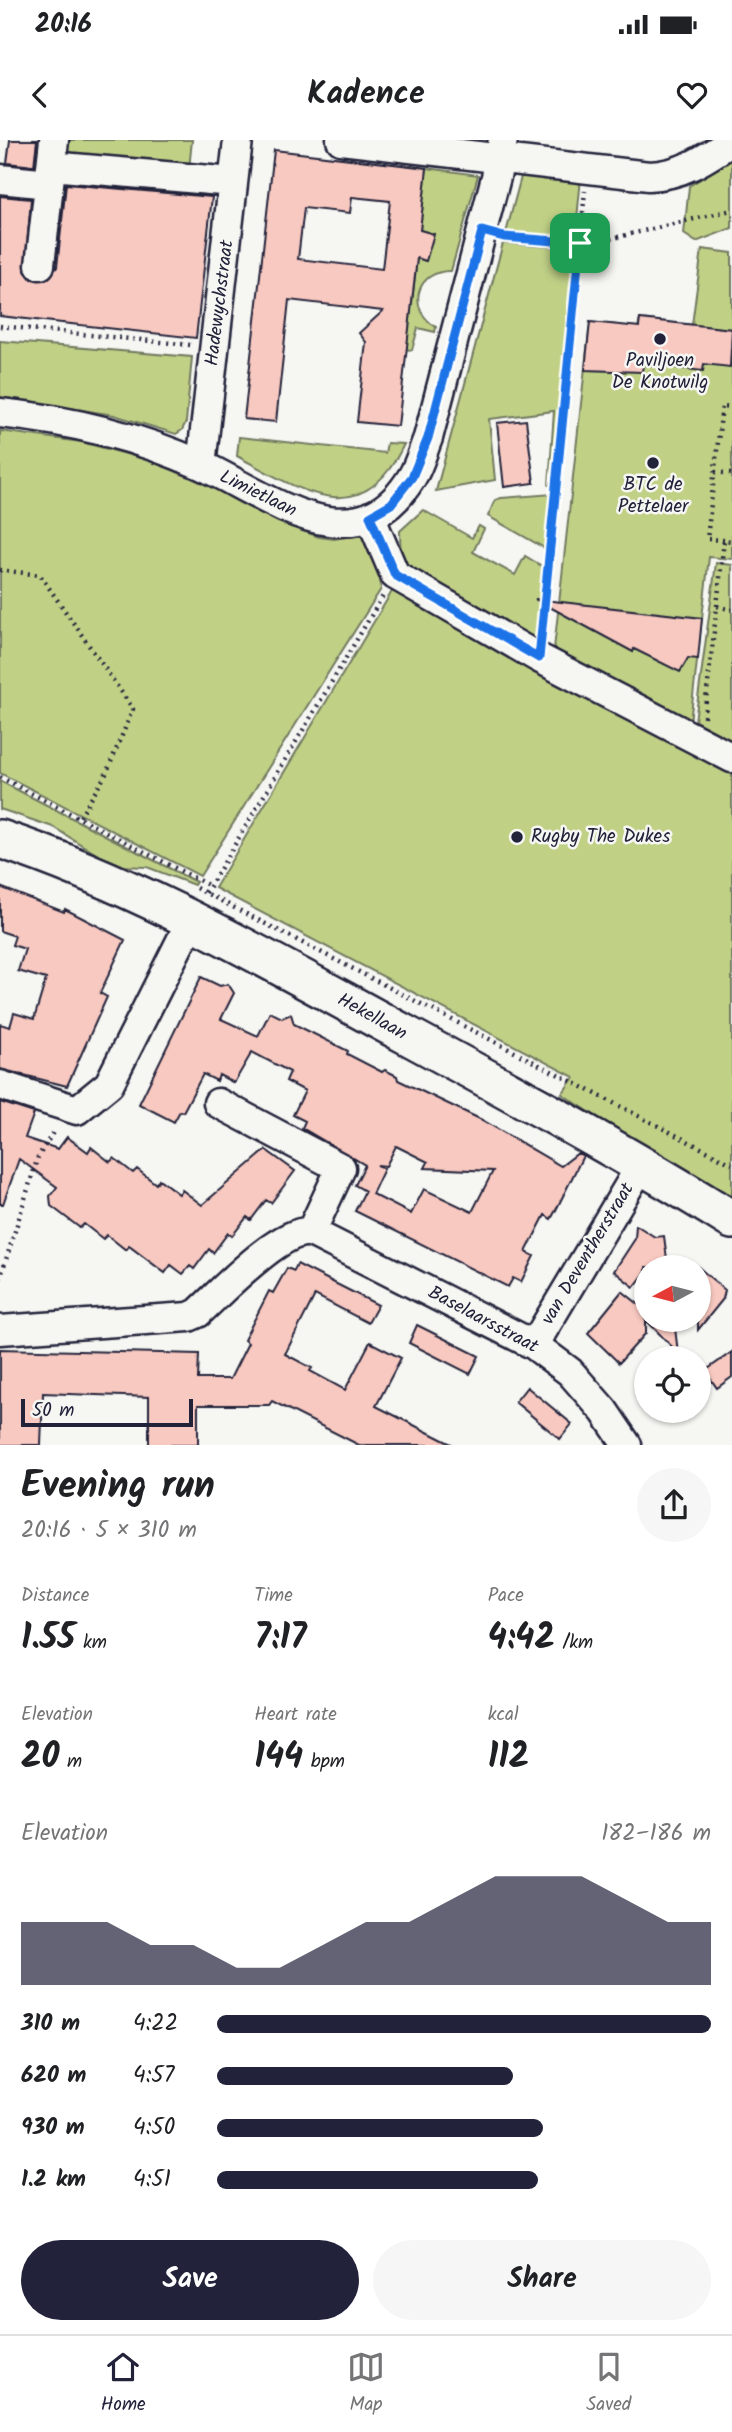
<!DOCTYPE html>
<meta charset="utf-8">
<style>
:root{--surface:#fff;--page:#f6f6f6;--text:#202124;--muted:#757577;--line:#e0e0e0;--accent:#22223b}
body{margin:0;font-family:Kalam,sans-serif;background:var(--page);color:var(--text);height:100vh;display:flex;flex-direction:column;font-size:26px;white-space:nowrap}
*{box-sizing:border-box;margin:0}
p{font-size:23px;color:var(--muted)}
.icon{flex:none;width:38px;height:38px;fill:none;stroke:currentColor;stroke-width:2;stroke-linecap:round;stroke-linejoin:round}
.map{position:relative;height:1305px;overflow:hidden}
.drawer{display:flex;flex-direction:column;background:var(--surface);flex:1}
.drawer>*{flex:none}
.needle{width:46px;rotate:263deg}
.controls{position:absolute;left:634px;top:1115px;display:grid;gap:14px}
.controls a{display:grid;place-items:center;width:77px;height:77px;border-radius:50%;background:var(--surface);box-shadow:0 2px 5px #0004;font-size:35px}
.scale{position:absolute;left:21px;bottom:18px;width:172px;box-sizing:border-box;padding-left:7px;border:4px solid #22223b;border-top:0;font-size:19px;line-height:24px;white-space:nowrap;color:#22223b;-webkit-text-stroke:5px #f6f6f2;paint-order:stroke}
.pin{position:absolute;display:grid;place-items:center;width:60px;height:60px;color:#fff;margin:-30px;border-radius:14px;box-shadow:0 4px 10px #0006}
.round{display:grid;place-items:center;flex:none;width:74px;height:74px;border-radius:37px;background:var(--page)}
.summary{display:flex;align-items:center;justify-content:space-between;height:119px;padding:0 21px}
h1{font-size:38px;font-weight:700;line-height:52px}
.stats{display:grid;grid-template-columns:repeat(3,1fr);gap:10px;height:119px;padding:7px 21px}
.stats div{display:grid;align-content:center}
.stats b{font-size:35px;font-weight:700}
.stats small{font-size:19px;font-weight:400}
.stats p{font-size:19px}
.chart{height:196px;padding:14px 21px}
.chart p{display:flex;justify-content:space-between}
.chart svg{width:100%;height:126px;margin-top:7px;fill:var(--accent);opacity:.7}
.action{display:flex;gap:14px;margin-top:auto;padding:14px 21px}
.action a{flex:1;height:80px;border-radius:42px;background:var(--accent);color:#fff;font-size:28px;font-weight:700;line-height:80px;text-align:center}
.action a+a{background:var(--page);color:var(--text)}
ul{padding:0 21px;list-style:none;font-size:23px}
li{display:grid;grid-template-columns:112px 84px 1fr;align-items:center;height:52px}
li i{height:18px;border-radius:9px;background:var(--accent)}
.status{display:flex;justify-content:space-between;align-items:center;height:49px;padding:0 35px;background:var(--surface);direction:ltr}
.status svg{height:19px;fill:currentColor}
header{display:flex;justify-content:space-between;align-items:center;height:91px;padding:0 21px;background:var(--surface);font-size:32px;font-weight:700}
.tab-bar{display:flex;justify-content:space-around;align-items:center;height:98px;border-top:2px solid var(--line);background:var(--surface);font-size:19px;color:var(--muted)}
.tab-bar a{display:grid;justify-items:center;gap:4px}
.tab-bar .selected{color:var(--accent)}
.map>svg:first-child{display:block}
</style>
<div class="status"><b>20:16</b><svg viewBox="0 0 49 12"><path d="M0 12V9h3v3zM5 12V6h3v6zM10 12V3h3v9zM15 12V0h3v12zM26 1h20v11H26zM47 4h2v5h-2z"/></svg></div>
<header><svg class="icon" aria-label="back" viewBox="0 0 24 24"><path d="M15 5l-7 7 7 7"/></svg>Kadence<svg class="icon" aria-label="heart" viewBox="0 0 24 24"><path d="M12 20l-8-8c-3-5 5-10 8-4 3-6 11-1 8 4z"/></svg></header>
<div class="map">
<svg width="732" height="1305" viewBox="0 0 732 1305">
<rect width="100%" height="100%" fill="#f6f6f2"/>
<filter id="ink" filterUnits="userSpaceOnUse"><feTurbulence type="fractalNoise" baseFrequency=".0143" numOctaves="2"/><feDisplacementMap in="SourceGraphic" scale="14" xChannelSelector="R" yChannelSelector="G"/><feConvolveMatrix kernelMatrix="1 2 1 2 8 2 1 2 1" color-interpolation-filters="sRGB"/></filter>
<g filter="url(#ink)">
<path fill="#c0d186" stroke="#717a60" stroke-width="2" d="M 62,0 L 192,0 L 189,29 L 60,14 Z
M 732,20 L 732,88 L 696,102 L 684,94 L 689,46 Z
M 427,28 L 478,35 L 451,131 C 416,130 406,169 436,187 L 435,192 L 418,188 L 412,210 L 403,209 L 409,188 L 417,118 L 425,121 L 433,94 L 420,90 Z
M 522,33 L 581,38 L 575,99 L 506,93 Z
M 503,103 L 575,109 L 554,344 L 549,345 L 554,271 L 489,279 L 495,340 L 436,351 Z
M 702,109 L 732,113 L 732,419 L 709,417 L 688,600 L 732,624 L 732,1065 L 562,954 L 574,937 L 215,748 L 397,443 L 552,527 L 590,182 L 638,187 L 640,179 L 692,185 Z
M 0,201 L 192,217 L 186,282 L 182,290 L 176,294 L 114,275 L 0,257 Z
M 0,291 L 81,302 L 149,320 L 208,345 L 278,382 L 319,397 L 334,399 L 363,394 L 378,421 L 381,449 L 200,736 L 0,633 Z
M 239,297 L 385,313 L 387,303 L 404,304 C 362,394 300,350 237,316 Z
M 553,354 L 548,410 L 488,376 L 495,360 L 501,358 Z
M 423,370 L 472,398 L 479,386 L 484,389 L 473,412 L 515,435 L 525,416 L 545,428 L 536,507 L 401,430 L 400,391 Z
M 716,423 L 732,425 L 732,601 L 695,581 Z
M 0,641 L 196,742 L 194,745 L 147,727 L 120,726 L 106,720 L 53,687 L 0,669 Z"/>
<path fill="#f8c9c0" stroke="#22223b" stroke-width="2" fill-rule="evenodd" d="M 10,0 L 37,0 L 34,26 L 7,23 Z
M 274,10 L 427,28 L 420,90 L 434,94 L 426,121 L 417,118 L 398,286 L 357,282 L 366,202 L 359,193 L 383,171 L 289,160 L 276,282 L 244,279 ZM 352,57 L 390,61 L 382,129 L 298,119 L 304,68 L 350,73 Z
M 66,44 L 212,57 L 196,198 L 0,176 L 0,56 L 31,59 L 25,131 L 31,139 L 46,140 L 57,127 Z
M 640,179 L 732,189 L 730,227 L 704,224 L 703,231 L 643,224 L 642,232 L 585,230 L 590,182 L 639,187 Z
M 526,280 L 534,343 L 504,347 L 497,283 Z
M 535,459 L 702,478 L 698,519 L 688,518 L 680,532 L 634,509 L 633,512 Z
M 0,747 L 64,772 L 65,769 L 125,800 L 100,853 L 107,857 L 67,946 L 0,929 L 0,884 L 10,887 L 14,873 L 34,879 L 46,839 L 18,831 L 25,809 L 12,805 L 15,796 L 0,791 Z
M 201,837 L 220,846 L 228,844 L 234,853 L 221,879 L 258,896 L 270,872 L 282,878 L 291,874 L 294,884 L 348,911 L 347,914 L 382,932 L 385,930 L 397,936 L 398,940 L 482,980 L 561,1026 L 578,1013 L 583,1016 L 556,1070 L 551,1079 L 545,1075 L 526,1112 L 534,1116 L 521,1142 L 513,1138 L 508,1147 L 355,1071 L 365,1051 L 355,1045 L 365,1025 L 302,988 L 305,981 L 293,975 L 305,951 L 286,941 L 290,932 L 252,912 L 234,943 L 219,935 L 217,941 L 203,934 L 183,972 L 180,971 L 174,982 L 139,964 ZM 396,1006 L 428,1022 L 425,1028 L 493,1031 L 472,1072 L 424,1049 L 411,1074 L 372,1054 L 384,1029 L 377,1025 L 386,1026 Z
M 0,962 L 34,973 L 25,998 L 58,1009 L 67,997 L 88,1012 L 91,1007 L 110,1022 L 114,1018 L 133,1033 L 137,1029 L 156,1044 L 159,1039 L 179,1054 L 182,1050 L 202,1065 L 266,1010 L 295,1031 L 271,1063 L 266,1060 L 251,1080 L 247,1077 L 232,1096 L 228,1093 L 213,1113 L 209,1109 L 194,1129 L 190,1126 L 183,1134 L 171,1125 L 165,1133 L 129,1106 L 126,1110 L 107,1095 L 103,1099 L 84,1084 L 80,1088 L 51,1066 L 50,1056 L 57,1047 L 19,1019 L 3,1064 L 0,1064 Z
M 636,1085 L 655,1097 L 664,1096 L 668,1127 L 646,1127 L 646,1132 L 634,1147 L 614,1131 L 635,1099 Z
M 297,1124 L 378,1165 L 368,1183 L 315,1155 L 285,1214 L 312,1228 L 310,1231 L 345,1250 L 370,1202 L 401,1218 L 376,1266 L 453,1305 L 359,1305 L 272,1261 L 269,1265 L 198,1265 L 198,1305 L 149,1305 L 149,1257 L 43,1253 L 41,1305 L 0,1305 L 0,1209 L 199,1214 L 198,1239 L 230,1239 L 248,1203 L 244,1200 L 269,1151 L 273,1153 L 287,1128 L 294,1131 Z
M 698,1127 L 725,1150 L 723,1159 L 698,1190 Z
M 622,1151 L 646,1170 L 646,1193 L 619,1223 L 588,1193 Z
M 646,1180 L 674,1180 L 678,1213 Z
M 417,1185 L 479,1216 L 470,1234 L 409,1203 Z
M 732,1212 L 732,1237 L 717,1248 L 705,1231 Z
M 527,1247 L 572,1284 L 560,1299 L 515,1262 Z"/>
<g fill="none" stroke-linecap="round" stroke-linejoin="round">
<defs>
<path id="minor" d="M 341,0 L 649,36 C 682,35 705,19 732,1
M 51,26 L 233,42
M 0,39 L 49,44
M 40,125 L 54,0
M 0,273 C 69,280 137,296 201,325 C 268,356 356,429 412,337 C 419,326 423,310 428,298 L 496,37 L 503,0
M 201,325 L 238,0
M 370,376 L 395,435 L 539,518 L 732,618
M 0,945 L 77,970 L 109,944 L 192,779
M 218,963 L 341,1028 L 311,1092
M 0,1190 L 189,1177 L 198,1173 C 221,1152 281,1088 311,1092 L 534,1205 L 570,1232 L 604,1271 L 627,1305
M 534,1205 L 642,1024"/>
<path id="major" d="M 0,699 C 133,743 254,812 377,879 C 497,944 617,1008 732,1080"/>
</defs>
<use href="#minor" stroke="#22223b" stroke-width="33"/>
<use href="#major" stroke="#22223b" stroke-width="42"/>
<path stroke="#22223b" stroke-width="4.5" stroke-dasharray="2 5" stroke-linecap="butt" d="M 506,97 L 580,103 L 597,102 L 732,70
M 0,186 L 191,205
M 715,332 L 732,334
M 724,400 L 707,399 L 722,266 L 732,267
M 0,430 L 40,435 L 133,569 L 106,634 L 80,677
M 717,466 L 724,400 L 732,401
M 542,491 L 585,51
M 704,577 L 717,466 L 732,470
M 0,637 L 210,746
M 196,748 L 732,1024
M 206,753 L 384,454
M 0,1139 L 38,1017 L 55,989"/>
<use href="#minor" stroke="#f6f6f2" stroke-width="28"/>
<use href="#major" stroke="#f6f6f2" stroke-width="37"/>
</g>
</g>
<g fill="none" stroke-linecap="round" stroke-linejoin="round" filter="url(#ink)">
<defs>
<path id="route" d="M 482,91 L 504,97 L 580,103 L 539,518 L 395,435 L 370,376 L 391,364 L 412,337 L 428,298 Z"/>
</defs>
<use href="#route" stroke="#fff" stroke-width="14"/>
<use href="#route" stroke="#1a73e8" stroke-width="9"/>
</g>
<g fill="#22223b" stroke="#f6f6f2" stroke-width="2.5">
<circle cx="660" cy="199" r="7"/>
<circle cx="653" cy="323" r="7"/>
<circle cx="517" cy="697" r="7"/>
</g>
<g text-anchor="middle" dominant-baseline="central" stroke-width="5" stroke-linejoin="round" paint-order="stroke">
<g font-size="19" fill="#22223b" stroke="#f6f6f2">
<text transform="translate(220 163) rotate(-83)">Hadewychstraat</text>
<text transform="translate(258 354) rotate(26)">Limietlaan</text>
<text transform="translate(372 877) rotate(29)">Hekellaan</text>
<text transform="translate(588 1114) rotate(-59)">van Deventherstraat</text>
<text transform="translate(483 1180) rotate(28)">Baselaarsstraat</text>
</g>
<g font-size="19" fill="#22223b" stroke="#f6f6f2">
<text x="660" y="221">Paviljoen<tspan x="660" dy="22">De Knotwilg</tspan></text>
<text x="653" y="345">BTC de<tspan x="653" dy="22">Pettelaer</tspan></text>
<text x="531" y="697" text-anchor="start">Rugby The Dukes</text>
</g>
</g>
</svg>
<div class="controls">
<a><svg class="needle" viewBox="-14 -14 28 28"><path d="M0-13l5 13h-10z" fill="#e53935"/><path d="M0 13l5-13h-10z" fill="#757577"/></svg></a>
<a><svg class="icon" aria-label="locate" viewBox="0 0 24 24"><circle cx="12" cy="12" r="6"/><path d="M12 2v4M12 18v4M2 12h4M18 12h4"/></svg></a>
</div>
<div class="scale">50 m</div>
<div class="pin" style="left:580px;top:103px;background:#1e9e55"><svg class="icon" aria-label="arrive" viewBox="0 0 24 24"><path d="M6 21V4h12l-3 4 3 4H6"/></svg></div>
</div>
<section class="drawer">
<div class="summary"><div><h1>Evening run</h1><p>20:16 · 5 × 310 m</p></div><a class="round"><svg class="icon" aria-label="share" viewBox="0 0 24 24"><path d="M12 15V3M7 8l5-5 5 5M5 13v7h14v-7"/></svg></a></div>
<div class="stats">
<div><p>Distance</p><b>1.55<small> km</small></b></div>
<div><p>Time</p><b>7:17</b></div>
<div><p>Pace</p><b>4:42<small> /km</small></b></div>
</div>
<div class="stats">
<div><p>Elevation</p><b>20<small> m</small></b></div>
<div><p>Heart rate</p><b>144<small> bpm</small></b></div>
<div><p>kcal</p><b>112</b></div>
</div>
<div class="chart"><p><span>Elevation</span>182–186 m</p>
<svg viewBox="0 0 160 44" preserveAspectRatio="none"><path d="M0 44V22L10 22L20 22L30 30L40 30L50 38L60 38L70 30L80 22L90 22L100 14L110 6L120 6L130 6L140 14L150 22L160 22V44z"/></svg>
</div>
<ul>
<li><b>310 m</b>4:22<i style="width:100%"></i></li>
<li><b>620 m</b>4:57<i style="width:60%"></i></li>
<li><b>930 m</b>4:50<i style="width:66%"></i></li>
<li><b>1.2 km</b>4:51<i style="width:65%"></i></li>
</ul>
<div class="action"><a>Save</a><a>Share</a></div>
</section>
<nav class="tab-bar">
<a class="selected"><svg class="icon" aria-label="home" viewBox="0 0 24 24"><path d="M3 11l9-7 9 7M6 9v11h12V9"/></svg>Home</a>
<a><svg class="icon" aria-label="map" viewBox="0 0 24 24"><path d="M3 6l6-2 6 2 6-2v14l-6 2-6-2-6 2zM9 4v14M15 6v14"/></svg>Map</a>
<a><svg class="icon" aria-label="saved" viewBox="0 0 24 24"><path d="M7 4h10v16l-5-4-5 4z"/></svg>Saved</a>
</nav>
